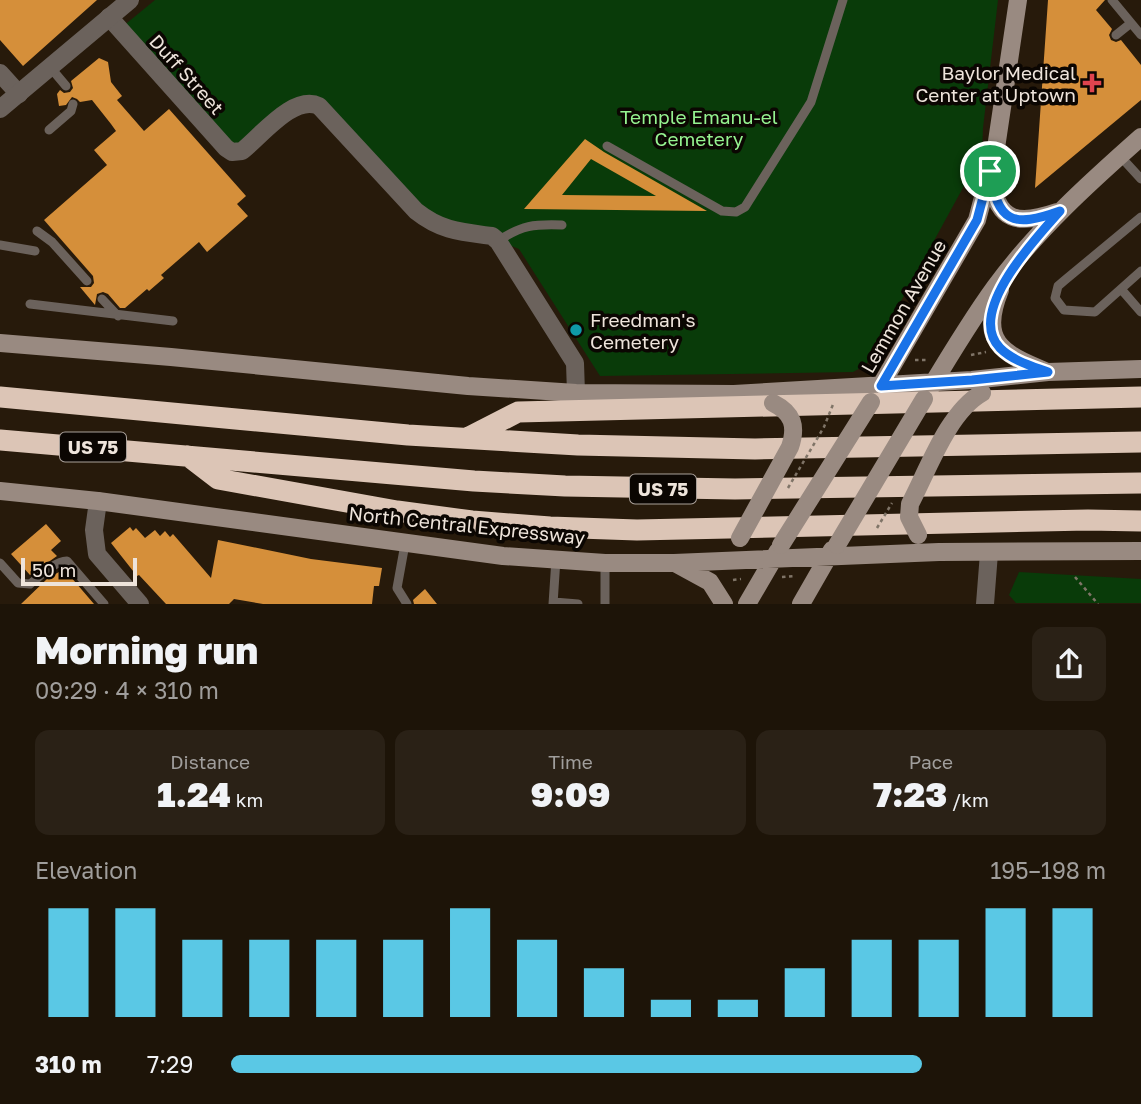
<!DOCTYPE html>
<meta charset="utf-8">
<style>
:root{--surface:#1d1408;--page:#2a2116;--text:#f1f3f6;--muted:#a09e9c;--accent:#5ac8e5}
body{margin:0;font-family:"Golos Text",sans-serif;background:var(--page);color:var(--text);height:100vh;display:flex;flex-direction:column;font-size:26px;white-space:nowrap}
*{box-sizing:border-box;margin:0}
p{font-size:23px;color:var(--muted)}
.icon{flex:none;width:38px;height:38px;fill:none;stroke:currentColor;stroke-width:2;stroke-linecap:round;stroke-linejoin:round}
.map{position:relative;height:604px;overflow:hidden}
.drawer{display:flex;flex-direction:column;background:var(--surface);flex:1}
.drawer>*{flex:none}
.scale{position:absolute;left:21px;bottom:18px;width:116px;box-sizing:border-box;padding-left:7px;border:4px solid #eee4db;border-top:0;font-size:19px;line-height:24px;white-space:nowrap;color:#eee4db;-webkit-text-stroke:5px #0b0602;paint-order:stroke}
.pin{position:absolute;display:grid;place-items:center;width:60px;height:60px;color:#fff;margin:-30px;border:4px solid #fff;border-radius:50%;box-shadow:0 2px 7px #0007}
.round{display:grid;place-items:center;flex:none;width:74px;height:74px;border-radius:14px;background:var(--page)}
.headline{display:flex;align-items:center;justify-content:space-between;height:119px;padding:0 35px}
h1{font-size:38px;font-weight:800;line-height:52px}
.figures{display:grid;grid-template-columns:repeat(3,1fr);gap:10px;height:119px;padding:7px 35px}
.figures div{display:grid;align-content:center;border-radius:14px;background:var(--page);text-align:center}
.figures b{font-size:35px;font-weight:800}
.figures small{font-size:19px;font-weight:400}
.figures p{font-size:19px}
.chart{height:196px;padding:14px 35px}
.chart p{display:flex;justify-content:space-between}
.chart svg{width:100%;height:126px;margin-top:7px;stroke:var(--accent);stroke-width:6}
ul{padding:0 35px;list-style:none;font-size:23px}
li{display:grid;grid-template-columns:112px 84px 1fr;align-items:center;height:52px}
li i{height:18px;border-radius:9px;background:var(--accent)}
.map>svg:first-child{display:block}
</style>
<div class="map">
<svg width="1141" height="604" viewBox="0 0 1141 604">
<rect width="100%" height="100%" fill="#271a0b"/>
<path fill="#093b09" d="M 155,0 L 998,0 L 983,128 L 982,153 L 866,365 L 853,372 L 600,376 L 519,249 L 458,224 L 433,217 L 319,99 L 302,96 L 282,105 L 235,146 L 122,27 Z
M 1019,572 L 1141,579 L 1141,603 L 1016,603 L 1009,595 Z"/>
<path fill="#d58f3a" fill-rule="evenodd" d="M 0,0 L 97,0 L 23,66 L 0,40 Z
M 1048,0 L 1105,0 L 1096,10 L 1112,29 L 1109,35 L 1111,40 L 1116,42 L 1121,40 L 1141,65 L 1141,100 L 1035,188 Z
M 99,58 L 108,62 L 111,82 L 122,96 L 117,100 L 144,131 L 169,109 L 246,196 L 237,204 L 248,216 L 207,252 L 199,242 L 161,275 L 164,278 L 149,291 L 147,289 L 125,308 L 120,308 L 108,294 L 103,292 L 97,294 L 95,305 L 80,287 L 91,287 L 94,283 L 93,276 L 44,220 L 107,165 L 94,150 L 116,131 L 111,124 L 92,100 L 80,102 L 77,99 L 72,97 L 66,105 L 59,106 L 57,94 L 60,90 L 64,93 L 70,92 L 73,88 L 71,81 Z
M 585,139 L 604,152 L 707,211 L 524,209 ZM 591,159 L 656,196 L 562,195 Z
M 46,524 L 61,541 L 51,550 L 57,556 L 30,575 L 11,554 Z
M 130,527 L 133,531 L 136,528 L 145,538 L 155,530 L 160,536 L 165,531 L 170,537 L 173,534 L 211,578 L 218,540 L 311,559 L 382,568 L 379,586 L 374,586 L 372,604 L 263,604 L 234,599 L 229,604 L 166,604 L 139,575 L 137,576 L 111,543 Z
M 64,569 L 94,604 L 21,604 L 47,579 Z
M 425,589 L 437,604 L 414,604 L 413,600 Z"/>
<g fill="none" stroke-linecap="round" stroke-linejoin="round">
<path stroke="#7f7467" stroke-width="2.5" stroke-dasharray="3.5 3.5" stroke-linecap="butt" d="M 971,355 L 986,352
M 915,360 L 929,360
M 782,577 L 795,576
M 1075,577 L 1098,604
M 733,580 L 741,579"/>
<path stroke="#6b625c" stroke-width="9" d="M 1112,0 L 1141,35
M 1116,35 L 1131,23
M 50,67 L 66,86
M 49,130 L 71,111 L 73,104
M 607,146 L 722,211 L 736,212 L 745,207 L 811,102 L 843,0
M 1120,156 L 1141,179
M 1141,217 L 1065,280 L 1058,286 L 1055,298 L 1064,310 L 1095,312 L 1141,271
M 37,231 L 52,242 L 87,281
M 498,241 C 522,225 534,224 562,225
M 0,245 L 35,251
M 1121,289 L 1141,312
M 102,299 L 118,316
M 30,304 L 173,321
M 405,544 L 397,588 L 407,604
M 0,563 L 18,583 L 30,584 C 41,576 53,562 67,561 L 104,604
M 605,563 L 605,604
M 554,602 L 578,604
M 553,604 L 556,559"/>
<path stroke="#6b625c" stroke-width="18" d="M 109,17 L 226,148 L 232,152 L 242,151 C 262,135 294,94 319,106 L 416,211 C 441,231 461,232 492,236 L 498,241 L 575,363 L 576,393
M 0,73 L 19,94
M 98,501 L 94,530 L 97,554 L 140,604
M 985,604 L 989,553"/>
<path stroke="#6b625c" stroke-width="18" d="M 0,109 L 130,0"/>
<path stroke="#998a81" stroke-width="18" d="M 991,178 C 997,223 1019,225 1057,212
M 1000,290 C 979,341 1001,353 1045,371
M 0,343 L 171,357 L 468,386 L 576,393 L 734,394 L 972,380 L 1048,372 L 1141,369
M 929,390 C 950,355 971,320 995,287 C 1037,230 1089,183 1141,137
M 877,392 L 977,220 L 996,148 L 1018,0
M 0,491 L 98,501 L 503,556 L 605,563 L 674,563 L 939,552 L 1141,551
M 677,564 L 710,582 L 724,604
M 747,604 L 778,551
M 801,604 L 832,550"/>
<path stroke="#dcc5b6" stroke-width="21" d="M 0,397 L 408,435 L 578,445 L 755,449 L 1141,442
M 467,438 L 518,412 L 1141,397
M 0,440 L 474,481 L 565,486 L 735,489 L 1141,483
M 188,456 L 218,479 L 397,511 L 472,521 L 550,527 L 637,530 L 1088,520 L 1141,521"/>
<path stroke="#7f7467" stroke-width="2.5" stroke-dasharray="3.5 3.5" stroke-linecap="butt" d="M 788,488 L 824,427 L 834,402
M 877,528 L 892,503"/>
<path stroke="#998a81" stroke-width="18" d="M 918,535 L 909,517 L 910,504 C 928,470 948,412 982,393
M 740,538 L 790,447 C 797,426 793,413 773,403
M 781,545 L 871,402
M 837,545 L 924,399"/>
</g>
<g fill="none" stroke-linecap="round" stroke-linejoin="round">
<defs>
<path id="route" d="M 990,171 C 997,223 1013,228 1060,211 C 1037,237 965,312 1000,348 C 1013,361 1032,366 1048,372 L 972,380 L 881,386 L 977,220 Z"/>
</defs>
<use href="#route" stroke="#fff" stroke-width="14"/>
<use href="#route" stroke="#1a73e8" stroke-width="9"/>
</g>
<path fill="#e0444e" stroke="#0b0602" stroke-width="2.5" d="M1088.5 72.5h7v7h7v7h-7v7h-7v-7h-7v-7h7z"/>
<circle fill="#0f9aa8" stroke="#0b0602" stroke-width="2.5" cx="576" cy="330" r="7"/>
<g text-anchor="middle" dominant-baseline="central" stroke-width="7" stroke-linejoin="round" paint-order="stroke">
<g fill="#0b0602" stroke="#aaa19a" stroke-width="2">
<rect x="60" y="432.5" width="66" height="29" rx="5"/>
<rect x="630" y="474.5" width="66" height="29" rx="5"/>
</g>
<g font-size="18" font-weight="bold" fill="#eee4db">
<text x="93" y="447">US 75</text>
<text x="663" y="489">US 75</text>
</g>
<g font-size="19" fill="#eee4db" stroke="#0b0602" text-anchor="end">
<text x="1076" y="72">Baylor Medical<tspan x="1076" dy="22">Center at Uptown</tspan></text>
<text x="590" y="319" text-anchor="start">Freedman's<tspan x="590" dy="22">Cemetery</tspan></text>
</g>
<g font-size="19" fill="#eee4db" stroke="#0b0602">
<text transform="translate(187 74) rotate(48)">Duff Street</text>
<text transform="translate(903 306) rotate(-60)">Lemmon Avenue</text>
<text transform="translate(467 525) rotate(6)">North Central Expressway</text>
</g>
<g font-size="19" fill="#95f390" stroke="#0b0602">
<text x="699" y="116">Temple Emanu-el<tspan x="699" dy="22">Cemetery</tspan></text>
</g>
</g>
</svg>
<div class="scale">50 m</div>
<div class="pin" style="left:990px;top:171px;background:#1e9e55"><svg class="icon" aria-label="arrive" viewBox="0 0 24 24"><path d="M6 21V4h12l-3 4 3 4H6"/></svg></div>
</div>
<section class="drawer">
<div class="headline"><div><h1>Morning run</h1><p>09:29 · 4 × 310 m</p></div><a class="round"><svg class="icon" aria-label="share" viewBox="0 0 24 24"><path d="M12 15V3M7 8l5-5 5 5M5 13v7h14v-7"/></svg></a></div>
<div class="figures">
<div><p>Distance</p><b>1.24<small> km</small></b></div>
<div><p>Time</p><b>9:09</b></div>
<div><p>Pace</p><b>7:23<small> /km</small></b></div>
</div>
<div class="chart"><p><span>Elevation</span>195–198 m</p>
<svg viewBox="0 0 160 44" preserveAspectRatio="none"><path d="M5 44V6M15 44V6M25 44V17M35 44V17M45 44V17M55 44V17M65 44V6M75 44V17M85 44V27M95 44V38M105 44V38M115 44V27M125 44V17M135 44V17M145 44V6M155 44V6"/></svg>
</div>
<ul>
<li><b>310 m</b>7:29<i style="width:79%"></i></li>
</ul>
</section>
